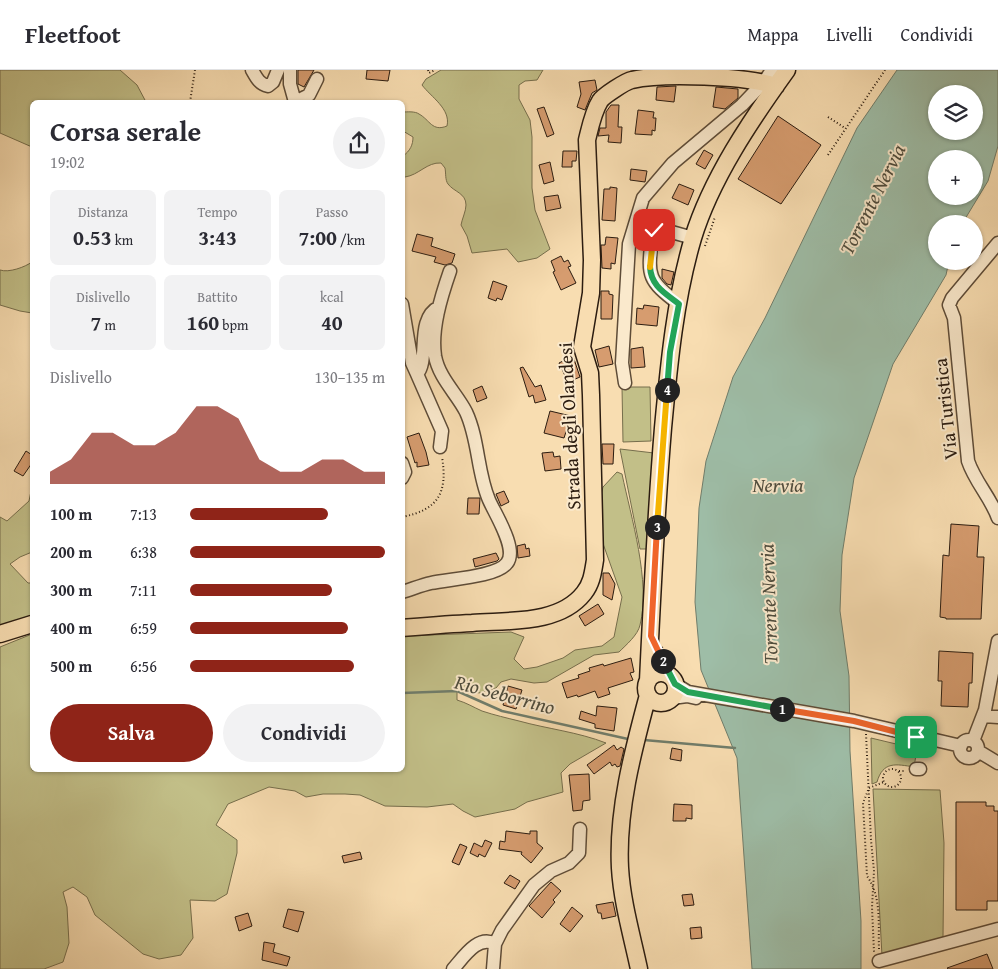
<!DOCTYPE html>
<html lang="it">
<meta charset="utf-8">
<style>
:root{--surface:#fff;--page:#f2f2f3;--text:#2b2b33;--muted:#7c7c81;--line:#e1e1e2;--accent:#8f2418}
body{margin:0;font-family:"Gentium Book Plus",serif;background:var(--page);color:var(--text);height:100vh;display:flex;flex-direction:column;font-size:19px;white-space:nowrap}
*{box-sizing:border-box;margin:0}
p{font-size:16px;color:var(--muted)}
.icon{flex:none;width:28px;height:28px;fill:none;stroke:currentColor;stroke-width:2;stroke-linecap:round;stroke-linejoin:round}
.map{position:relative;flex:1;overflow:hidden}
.details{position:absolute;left:30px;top:30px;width:375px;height:672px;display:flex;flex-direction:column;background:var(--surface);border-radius:8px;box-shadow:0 1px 4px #0004}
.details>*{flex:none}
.buttons{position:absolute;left:928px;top:15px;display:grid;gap:10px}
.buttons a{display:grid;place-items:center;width:55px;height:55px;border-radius:50%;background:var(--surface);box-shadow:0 1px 4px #0004;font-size:25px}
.pin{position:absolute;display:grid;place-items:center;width:42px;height:42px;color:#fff;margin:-21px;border-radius:10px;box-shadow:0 2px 8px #0006}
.km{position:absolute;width:25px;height:25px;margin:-12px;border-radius:50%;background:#222;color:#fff;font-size:14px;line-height:25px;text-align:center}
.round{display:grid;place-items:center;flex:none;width:52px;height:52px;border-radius:26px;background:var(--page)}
.overview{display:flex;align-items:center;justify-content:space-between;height:85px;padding:0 20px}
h1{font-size:28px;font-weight:700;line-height:38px}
.stats{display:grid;grid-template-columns:repeat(3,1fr);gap:8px;height:85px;padding:5px 20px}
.stats div{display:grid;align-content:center;border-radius:8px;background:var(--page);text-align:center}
.stats b{font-size:21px;font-weight:700}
.stats small{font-size:14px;font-weight:400}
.stats p{font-size:14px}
.chart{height:140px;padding:10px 20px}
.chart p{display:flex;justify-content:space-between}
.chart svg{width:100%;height:90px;margin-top:5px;fill:var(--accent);opacity:.7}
.button{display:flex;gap:10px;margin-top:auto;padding:10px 20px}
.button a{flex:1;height:58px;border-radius:30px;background:var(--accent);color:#fff;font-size:20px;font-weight:700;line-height:58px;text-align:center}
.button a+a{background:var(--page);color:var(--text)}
ul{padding:0 20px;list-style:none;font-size:16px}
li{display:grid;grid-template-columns:80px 60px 1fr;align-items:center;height:38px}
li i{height:12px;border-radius:6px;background:var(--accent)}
header{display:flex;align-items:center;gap:30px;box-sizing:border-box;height:70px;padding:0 25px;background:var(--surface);border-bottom:1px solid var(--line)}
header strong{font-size:24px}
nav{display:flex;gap:28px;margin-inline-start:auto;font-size:18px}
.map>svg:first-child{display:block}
</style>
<header>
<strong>Fleetfoot</strong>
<nav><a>Mappa</a><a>Livelli</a><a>Condividi</a></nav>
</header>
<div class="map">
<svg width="998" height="899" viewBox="0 0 998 899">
<rect width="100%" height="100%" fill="#f8ddb1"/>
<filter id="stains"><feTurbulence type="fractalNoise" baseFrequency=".004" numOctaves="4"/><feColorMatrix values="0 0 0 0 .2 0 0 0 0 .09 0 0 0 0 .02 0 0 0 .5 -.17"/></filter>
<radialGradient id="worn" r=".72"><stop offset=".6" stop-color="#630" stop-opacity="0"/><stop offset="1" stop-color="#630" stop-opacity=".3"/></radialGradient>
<path fill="#c2bf88" stroke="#766e4c" d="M 0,0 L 120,0 L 137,15 L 146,32 L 32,32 L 32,77 L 0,63 Z
M 441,0 L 543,0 L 537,10 L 525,11 L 519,15 L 519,29 L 530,50 L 532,67 L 532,118 L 535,140 L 550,179 L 537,188 L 518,192 L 507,179 L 472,183 L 467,166 L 461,155 C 462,149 466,141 466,135 C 466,123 454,122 448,114 C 445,110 446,103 445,98 L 441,93 C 427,92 419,105 405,107 L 403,105 L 403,86 C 410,81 413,75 413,67 L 403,61 L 403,42 C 407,42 415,41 419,44 C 430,50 432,62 447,56 C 451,39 431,27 422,15 L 426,9 Z
M 32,192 L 32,243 L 20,241 L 0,235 L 0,200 C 9,203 25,197 32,192 Z
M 622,317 L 650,317 L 651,371 L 623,372 Z
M 620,379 L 654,383 L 650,479 L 640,479 Z
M 617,402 L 622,404 C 631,447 651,512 640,555 C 638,565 626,575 619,582 L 594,585 L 547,612 L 534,613 L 511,609 L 501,612 L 496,618 L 481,623 L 457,621 L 457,630 C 467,633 473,637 482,641 C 494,645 507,648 519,651 C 548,659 578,662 606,673 L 570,694 L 561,703 L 563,722 L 527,732 L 515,739 L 475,747 L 463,741 L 453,734 L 427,737 L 385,736 L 360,725 L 345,724 L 323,724 L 306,727 L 295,721 L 269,717 L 228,734 L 216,755 L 237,770 L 237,783 L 227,824 L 215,831 L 190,830 L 193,868 L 181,885 L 159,889 L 143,884 L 95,845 L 87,827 L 73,817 L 63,822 L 67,837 L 69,873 L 63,892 L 44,899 L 0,899 L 0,577 L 32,564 L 32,700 L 402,700 L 403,566 L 511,562 L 524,567 L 514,589 L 524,599 L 537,597 L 563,588 L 575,580 L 602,576 L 614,567 L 622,527 L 601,468 L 600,429 L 603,417 Z
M 32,416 L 32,482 L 20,487 L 10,494 L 28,513 L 32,513 L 32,548 L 14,551 L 0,557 L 0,447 L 7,451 L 29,431 Z
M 871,668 L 917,679 L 914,697 C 896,694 883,691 877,712 L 872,714 Z
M 873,719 L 940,720 L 944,773 L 943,867 L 882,886 Z"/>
<path fill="#9ebda7" stroke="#707d6b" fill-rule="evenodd" d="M 897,0 L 998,0 L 998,76 L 988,111 L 962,154 L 936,154 L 936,191 L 949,191 L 946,205 L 893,294 L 854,408 L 842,485 L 840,541 L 849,606 L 850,681 L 861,851 L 861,899 L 752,899 L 737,688 L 701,600 L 695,532 L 699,438 L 706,391 L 733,307 L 765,248 L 857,58 ZM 936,24 L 974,24 L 974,61 L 936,61 ZM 936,89 L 974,89 L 974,126 L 936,126 Z"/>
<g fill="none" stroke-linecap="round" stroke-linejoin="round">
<path stroke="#707d6b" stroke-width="2.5" d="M 402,623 L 457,621 L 502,641 L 628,669
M 644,670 L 735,678"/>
</g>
<path fill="#d69c6f" stroke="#2b1c10" d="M 298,0 L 314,0 L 304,17 L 298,14 Z
M 367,0 L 390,0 L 388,11 L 366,9 Z
M 595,10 L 597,20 L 592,23 L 585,40 L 577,37 L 581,24 L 579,12 Z
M 676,16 L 674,32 L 656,30 L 657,17 Z
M 716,17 L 738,19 L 738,28 L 725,39 L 713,37 Z
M 611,35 L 619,35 L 618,57 L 622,57 L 621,73 L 608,72 L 609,65 L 598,66 L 600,58 L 606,58 L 606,42 Z
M 544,37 L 554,64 L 547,67 L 537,39 Z
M 638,40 L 654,42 L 653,48 L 656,48 L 655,61 L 652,60 L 652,65 L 635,64 Z
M 778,46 L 821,75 L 781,134 L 738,109 Z
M 704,80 L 713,85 L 705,99 L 696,94 Z
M 563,81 L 577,81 L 576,91 L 572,91 L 572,97 L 562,97 Z
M 550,92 L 554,111 L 544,114 L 539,95 Z
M 631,99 L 647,101 L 645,112 L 630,110 Z
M 679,114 L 694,120 L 688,135 L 672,128 Z
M 610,117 L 617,118 L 615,151 L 602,150 L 604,119 L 610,119 Z
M 558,125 L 561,138 L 546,141 L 544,127 Z
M 417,164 L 433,168 L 431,176 L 455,184 L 452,193 L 445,195 L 434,192 L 436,187 L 412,181 Z
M 606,167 L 618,168 L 615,194 L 611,193 L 611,199 L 602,198 L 601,175 L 605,175 Z
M 561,186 L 564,192 L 568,190 L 571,196 L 568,197 L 576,213 L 561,220 L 553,202 L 555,201 L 551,191 Z
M 662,199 L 674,202 L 671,215 L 667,214 L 662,208 Z
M 493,211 L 507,216 L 502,230 L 497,228 L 496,231 L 488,228 Z
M 601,221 L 609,221 L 609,224 L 613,225 L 612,249 L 601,249 Z
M 644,235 L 659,237 L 657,256 L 636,254 L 637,238 L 643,239 Z
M 609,276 L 613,294 L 599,297 L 595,280 Z
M 643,277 L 645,297 L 631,298 L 631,279 Z
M 573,286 L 580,307 L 573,310 L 571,308 L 567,310 L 559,293 Z
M 523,297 L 535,317 L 541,315 L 546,330 L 535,333 L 533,325 L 529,327 L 520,298 Z
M 482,316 L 487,328 L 477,332 L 473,320 Z
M 550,341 L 571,346 L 564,368 L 544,363 Z
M 419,363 L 426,382 L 429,395 L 417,397 L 417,392 L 415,393 L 407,367 Z
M 602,374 L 614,374 L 613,394 L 603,394 Z
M 26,381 L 32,385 L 32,393 L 23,406 L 14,401 Z
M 553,382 L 554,387 L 560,386 L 561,399 L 545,401 L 542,383 Z
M 504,421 L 509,432 L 501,436 L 496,424 Z
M 468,428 L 480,428 L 479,444 L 467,444 Z
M 951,454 L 979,456 L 977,487 L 984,487 L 981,549 L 946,549 L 946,548 L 940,547 L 943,485 L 949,486 Z
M 525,474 L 526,479 L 529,478 L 530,486 L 518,488 L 517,476 Z
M 496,483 L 499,489 L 497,491 L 475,497 L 473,489 Z
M 603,503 L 609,503 L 615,514 L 612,530 L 603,525 Z
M 598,534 L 604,544 L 585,556 L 579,546 Z
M 939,581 L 973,583 L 972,613 L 969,613 L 968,637 L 941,636 L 942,611 L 938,611 Z
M 631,588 L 634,602 L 630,603 L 633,610 L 608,618 L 610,624 L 598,628 L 595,621 L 578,627 L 577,625 L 567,628 L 562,613 L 579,608 L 578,605 L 590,601 L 589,598 L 603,594 L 604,596 Z
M 508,616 L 522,620 L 516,639 L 503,635 Z
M 597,636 L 617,638 L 614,661 L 595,658 L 595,654 L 579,649 L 581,641 L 596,646 Z
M 614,675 L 617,680 L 621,677 L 624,679 L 620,696 L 617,697 L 615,694 L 612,696 L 610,692 L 594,704 L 587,695 Z
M 672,678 L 682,680 L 681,691 L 670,689 Z
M 589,704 L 590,730 L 583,731 L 582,740 L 573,741 L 569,705 Z
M 956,732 L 986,732 L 986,736 L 994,736 L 994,741 L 998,741 L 998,831 L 987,831 L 987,840 L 956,840 Z
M 674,734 L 692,735 L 692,749 L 686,748 L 686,751 L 673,751 Z
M 506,761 L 530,764 L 530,761 L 537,761 L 537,773 L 543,778 L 531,793 L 521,784 L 522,782 L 499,779 L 500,771 L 505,772 Z
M 485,770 L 492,773 L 485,787 L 479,784 L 478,787 L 470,783 L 474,773 L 482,777 Z
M 460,774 L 467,777 L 459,795 L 452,792 Z
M 360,782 L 362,789 L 344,793 L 342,786 Z
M 510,805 L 520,811 L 515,819 L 504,813 Z
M 551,812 L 561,821 L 553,830 L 555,832 L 542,848 L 529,836 Z
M 692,824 L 694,835 L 684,836 L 682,825 Z
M 613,832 L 616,846 L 602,849 L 601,843 L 598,843 L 596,835 Z
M 572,837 L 583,846 L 570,862 L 560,854 Z
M 288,839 L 304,842 L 298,862 L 283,857 Z
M 248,843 L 252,856 L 239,861 L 235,847 Z
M 701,857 L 702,868 L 691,869 L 690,858 Z
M 264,872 L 275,874 L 273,882 L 290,887 L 287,896 L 262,890 Z
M 987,884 L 993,899 L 948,899 L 947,898 Z"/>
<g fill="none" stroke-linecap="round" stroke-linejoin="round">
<defs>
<path id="minor" d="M 252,0 C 256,7 259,14 268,16 L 273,12 L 278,0
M 290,0 L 290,14 L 295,32 L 309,25 L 317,9
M 998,173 L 952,228 L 949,235 L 954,248 L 968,391 C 975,412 991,428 998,448
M 402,234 L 412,293 L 417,304 C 430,290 415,249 439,237
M 679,234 C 646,209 648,206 652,166 L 654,160 L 661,159 L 693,168
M 417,304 L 442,361 L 440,377
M 625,313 L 622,293 L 629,174 L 643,128 L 673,93 L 742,35 L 764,12 L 772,0
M 402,393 L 405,402 L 402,408
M 402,522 C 412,519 422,515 431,513 C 448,509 497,507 507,493 C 518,479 495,444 489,430 C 477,402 479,370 466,342 C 457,324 439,308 435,286 C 431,259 441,227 450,201
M 675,614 L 688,622 L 854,651 L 961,676
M 672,628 L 687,626 L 696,628
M 983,646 L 998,647
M960 679a9 9 0 1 1 18 0a9 9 0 1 1-18 0Z
M 973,671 L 985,640 L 998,571
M 978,681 L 998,693
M 916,699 L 920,699
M 879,891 L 998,859
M 453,899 C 463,888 478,864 495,874
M 493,899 L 495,874 L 502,860 L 534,815 L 551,801 L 569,793 L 579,783 L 580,759"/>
<path id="major" d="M 402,558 C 426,556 449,554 472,553 C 508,550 559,555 584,523 C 592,513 593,502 595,490 L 591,325 L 590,303 L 582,277 L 591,223 L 592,190 L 587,70 C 590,58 593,42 600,31 C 603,26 626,11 632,10 C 663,3 746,6 776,16
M 0,564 L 32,554
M646 618a15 15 0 1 1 30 0a15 15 0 1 1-30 0Z
M 648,611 C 652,527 656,442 663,358 C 669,294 675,229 693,168 C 711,109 751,50 787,0
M 639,899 C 632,866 622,832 620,798 C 617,740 633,681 648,625"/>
</defs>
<use href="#minor" stroke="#5e4c38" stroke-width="15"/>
<use href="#major" stroke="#2b1c10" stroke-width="19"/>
<path stroke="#2b1c10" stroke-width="2" stroke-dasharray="1 2.5" stroke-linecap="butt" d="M 428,0 L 429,3 L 435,0
M 190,32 L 195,0
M 828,47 L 845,58
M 828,85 L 885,0
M 705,176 L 715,147
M 402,447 C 438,440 448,423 442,387
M 662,577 L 677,603
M 866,664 L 871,770 L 874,801 L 872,837 L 874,882
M 917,688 L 918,676
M883 708a9 9 0 1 1 18 0a9 9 0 1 1-18 0Z
M 899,701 L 905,701
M 879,879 C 878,855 882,827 867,806 L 863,733 L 869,718 L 884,712"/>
<use href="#minor" stroke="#fae9cc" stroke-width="12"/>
<use href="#major" stroke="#f8ddb1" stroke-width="16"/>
</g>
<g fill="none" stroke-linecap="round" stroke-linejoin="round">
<defs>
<path id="split-1" d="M 782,639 L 854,651 L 916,667"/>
<path id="split-2" d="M 663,591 L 675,614 L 688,622 L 782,639"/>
<path id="split-3" d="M 657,457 L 651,566 L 663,591"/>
<path id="split-4" d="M 657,457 L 667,320"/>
<path id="split-5" d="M 650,197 C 651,216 665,223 679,234 L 670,282 L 667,320"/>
<path id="split-6" d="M 650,197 L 654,160"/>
</defs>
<use href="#split-1" stroke="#fff" stroke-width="10"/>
<use href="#split-2" stroke="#fff" stroke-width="10"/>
<use href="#split-3" stroke="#fff" stroke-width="10"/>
<use href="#split-4" stroke="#fff" stroke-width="10"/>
<use href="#split-5" stroke="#fff" stroke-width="10"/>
<use href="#split-6" stroke="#fff" stroke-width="10"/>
<use href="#split-1" stroke="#f0652b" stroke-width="6"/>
<use href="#split-2" stroke="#22a559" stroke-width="6"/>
<use href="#split-3" stroke="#f0652b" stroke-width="6"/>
<use href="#split-4" stroke="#f5b400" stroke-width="6"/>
<use href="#split-5" stroke="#22a559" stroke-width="6"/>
<use href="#split-6" stroke="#f5b400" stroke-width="6"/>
</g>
<g text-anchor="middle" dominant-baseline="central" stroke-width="4" stroke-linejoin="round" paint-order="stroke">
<g font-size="19" fill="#2b1c10" stroke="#fae9cc">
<text transform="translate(945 339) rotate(-96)">Via Turistica</text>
<text transform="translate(569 356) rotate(-93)">Strada degli Olandesi</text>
</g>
<g font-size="20" font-style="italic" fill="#4e4c3d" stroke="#fae9cc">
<text transform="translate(872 129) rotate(-63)">Torrente Nervia</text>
<text x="778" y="414">Nervia</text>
<text transform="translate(768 534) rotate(-92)">Torrente Nervia</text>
<text transform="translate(505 624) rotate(15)">Rio Seborrino</text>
</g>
</g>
<rect width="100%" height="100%" filter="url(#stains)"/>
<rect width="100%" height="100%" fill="url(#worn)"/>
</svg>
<div class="buttons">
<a><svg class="icon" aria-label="layers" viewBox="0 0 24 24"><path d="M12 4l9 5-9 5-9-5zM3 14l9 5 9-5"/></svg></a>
<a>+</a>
<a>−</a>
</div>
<div class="pin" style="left:916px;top:667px;background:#1e9e55"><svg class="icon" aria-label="arrive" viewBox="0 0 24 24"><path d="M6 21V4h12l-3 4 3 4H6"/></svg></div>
<div class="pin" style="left:654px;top:160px;background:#d93025"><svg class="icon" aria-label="check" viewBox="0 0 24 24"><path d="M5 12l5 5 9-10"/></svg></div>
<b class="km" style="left:782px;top:639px">1</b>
<b class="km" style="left:663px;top:591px">2</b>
<b class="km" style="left:657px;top:457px">3</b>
<b class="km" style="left:667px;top:320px">4</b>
<section class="details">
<div class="overview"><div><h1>Corsa serale</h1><p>19:02</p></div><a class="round"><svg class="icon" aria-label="share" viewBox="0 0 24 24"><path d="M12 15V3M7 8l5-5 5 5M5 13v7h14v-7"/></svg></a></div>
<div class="stats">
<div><p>Distanza</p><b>0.53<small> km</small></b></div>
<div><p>Tempo</p><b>3:43</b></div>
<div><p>Passo</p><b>7:00<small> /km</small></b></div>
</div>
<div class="stats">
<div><p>Dislivello</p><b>7<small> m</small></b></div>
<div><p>Battito</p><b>160<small> bpm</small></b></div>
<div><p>kcal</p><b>40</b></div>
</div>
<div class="chart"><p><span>Dislivello</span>130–135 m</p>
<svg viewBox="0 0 160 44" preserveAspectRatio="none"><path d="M0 44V38L10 32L20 19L30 19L40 25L50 25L60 19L70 6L80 6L90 12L100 32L110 38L120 38L130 32L140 32L150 38L160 38V44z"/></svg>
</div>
<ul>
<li><b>100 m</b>7:13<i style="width:71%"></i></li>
<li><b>200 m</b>6:38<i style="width:100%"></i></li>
<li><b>300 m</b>7:11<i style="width:73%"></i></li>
<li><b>400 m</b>6:59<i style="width:81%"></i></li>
<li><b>500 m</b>6:56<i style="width:84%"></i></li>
</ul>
<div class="button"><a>Salva</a><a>Condividi</a></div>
</section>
</div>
